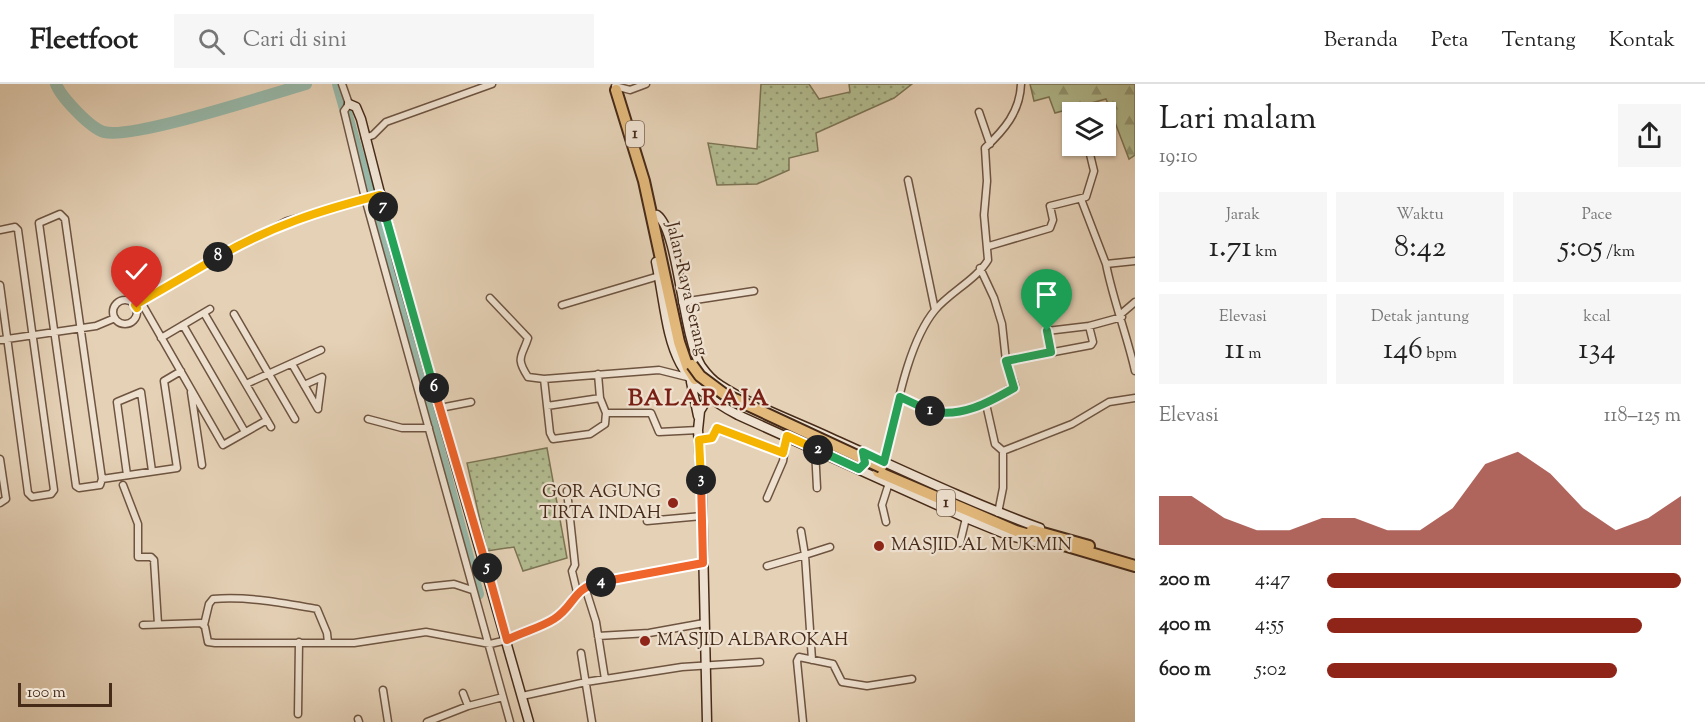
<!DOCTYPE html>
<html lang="id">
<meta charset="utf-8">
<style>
:root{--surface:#fff;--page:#f6f6f6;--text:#222;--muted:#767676;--line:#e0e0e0;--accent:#8f2418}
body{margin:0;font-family:"Sorts Mill Goudy",serif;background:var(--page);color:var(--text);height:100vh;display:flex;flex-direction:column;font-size:22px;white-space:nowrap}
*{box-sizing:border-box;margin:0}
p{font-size:20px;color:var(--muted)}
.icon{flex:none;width:33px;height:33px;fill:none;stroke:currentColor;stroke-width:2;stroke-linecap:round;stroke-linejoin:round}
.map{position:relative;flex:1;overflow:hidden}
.drawer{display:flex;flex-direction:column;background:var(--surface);width:570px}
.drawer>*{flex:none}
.controls{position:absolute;left:1062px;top:18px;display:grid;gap:12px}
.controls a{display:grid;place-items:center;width:54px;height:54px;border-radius:0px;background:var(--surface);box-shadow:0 2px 4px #0004;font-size:30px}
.scale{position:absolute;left:18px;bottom:15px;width:94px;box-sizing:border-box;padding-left:6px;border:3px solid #472b19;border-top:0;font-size:16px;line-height:21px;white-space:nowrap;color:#472b19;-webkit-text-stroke:4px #eee1d0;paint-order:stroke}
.pin{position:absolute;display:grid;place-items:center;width:51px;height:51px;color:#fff;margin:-62px -26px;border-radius:50% 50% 50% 0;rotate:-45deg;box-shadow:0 0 6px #0007}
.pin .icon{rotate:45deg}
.km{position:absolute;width:30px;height:30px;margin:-15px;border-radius:50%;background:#222;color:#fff;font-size:16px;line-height:30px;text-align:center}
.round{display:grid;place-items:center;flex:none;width:63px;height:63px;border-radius:0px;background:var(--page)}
.headline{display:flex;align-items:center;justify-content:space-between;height:102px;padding:0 24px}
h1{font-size:33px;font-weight:600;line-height:45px}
.figures{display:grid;grid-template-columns:repeat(3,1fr);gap:9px;height:102px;padding:6px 24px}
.figures div{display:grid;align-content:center;border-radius:0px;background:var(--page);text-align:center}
.figures b{font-size:30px;font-weight:600}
.figures small{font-size:16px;font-weight:400}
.figures p{font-size:16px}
.chart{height:168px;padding:12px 24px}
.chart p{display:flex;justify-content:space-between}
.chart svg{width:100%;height:108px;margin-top:6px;fill:var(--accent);opacity:.7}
ul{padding:0 24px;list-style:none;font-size:20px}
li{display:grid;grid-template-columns:96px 72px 1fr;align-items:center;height:45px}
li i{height:15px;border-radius:8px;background:var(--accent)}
header{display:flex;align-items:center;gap:36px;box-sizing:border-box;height:84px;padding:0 30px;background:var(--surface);border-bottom:2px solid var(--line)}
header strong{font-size:28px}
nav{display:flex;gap:33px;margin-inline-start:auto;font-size:21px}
.search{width:420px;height:54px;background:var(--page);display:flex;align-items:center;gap:15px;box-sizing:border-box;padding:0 21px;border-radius:0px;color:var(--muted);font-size:22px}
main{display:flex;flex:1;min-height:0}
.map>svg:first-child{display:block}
</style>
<header>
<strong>Fleetfoot</strong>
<div class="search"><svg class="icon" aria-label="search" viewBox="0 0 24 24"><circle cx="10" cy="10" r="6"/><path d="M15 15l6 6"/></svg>Cari di sini</div>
<nav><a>Beranda</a><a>Peta</a><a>Tentang</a><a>Kontak</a></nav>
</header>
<main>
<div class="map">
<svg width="1135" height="638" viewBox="0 0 1135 638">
<defs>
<pattern id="grass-dots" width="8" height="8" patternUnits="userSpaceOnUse" patternTransform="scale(1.5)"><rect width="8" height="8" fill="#b2bc90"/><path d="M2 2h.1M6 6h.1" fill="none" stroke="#939975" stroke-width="1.8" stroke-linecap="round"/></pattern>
<pattern id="forest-firs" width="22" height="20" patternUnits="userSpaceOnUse" patternTransform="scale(1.5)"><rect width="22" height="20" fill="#b2bc90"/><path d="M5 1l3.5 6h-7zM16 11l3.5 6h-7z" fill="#939975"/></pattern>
</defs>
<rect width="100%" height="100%" fill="#e5d1b6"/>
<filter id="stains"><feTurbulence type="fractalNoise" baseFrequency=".00333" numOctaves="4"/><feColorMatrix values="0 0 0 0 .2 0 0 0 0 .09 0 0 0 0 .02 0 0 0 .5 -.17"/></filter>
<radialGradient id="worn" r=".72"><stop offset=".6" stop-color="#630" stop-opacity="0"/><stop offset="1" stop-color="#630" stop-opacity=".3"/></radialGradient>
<path fill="url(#grass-dots)" stroke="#7c7454" stroke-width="1.5" d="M 761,0 L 809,0 L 819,15 L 850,8 L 849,0 L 912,0 L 894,14 L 816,49 L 818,67 L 789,74 L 789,86 L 757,100 L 717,101 L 708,59 L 757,65 Z
M 547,364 L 567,474 L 523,487 L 514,463 L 487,467 L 467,379 Z"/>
<path fill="url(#forest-firs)" stroke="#7c7454" stroke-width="1.5" d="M 1030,0 L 1135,0 L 1135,71 L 1129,75 L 1106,15 L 1055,29 L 1049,13 L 1034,17 Z"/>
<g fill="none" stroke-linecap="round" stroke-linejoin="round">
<path stroke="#97b8a9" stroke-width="12" d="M 56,0 C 61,13 90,44 104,48 C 132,56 270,10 306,0
M 338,0 L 379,144 L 478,510"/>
<defs>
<path id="street" d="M 342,0 L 349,20 L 344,27 L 365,114 L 510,638
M 615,2 L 630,6 L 646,0
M 979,28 L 990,60
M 365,54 L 373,51 L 386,38 L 492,0
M 908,96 L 935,226
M 1081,115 L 1106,180 L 1135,177
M 60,130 L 65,135 L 102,395 L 100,401 L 79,404 L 76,402 L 39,139 Z
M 0,146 L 15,143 L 18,146 L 54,406 L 51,410 L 32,413 L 28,409 L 0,201
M 989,162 L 1050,144 L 1053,136 L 1050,122 L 1086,113 L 1094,87 L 1088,62
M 1106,180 C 1113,216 1127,251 1135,287
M 980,184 L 994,214 L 1002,240 L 1006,277 L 1015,301 L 986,320
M 490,214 L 528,254 C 522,273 515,273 528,293 L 544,295 L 550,349 L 553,355 L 590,350 L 605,340 L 606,329 L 651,329 L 659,348 L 698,346
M113 228a12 12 0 1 1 24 0a12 12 0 1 1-24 0Z
M 141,218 L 223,361 L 267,336
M 682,218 L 754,207
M 135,221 L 223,170 L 287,137 L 380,111
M 562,221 L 659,192
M 204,229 L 271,343
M 234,230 L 295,335
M 1121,230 L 1135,218
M 183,241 L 245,348
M 161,254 L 210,225
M 0,256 L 96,242 L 115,234
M 1051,268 L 1047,247 L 1089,242 L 1122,233
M 1006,277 L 1091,261 L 1093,258 L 1089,242
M 292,280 L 318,325
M 598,290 L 600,314 L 606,329
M 544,295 L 659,286 L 687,293
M 246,300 L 321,266
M 304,301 L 322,293 L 318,324
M 191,308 L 202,381
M 900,313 L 931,328 L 949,329 L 986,320 L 995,360 L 1003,367 L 1072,340 L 1109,318 L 1135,314
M 547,322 L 600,314
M 440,324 L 471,318
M 368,335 L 402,344 L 429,344
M 699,356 L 712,354 L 715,345 L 722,345 L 783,369
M 815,365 L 817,404
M 0,375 L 6,415 L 0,419
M 884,378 C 895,334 906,261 935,226 C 950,208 976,196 988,176 L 984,131 L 987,97 L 985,64 C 1004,46 1020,28 1021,0
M 127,391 L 117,318 L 141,308 L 152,387
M 102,395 L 177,384 L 164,297 L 181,287
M 123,401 L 138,440 L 138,473 L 151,473 L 154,476 L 158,540
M 567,407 L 575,481 L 572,487 L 577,508
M 767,414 L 783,377 L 787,352
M 998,429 L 1003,404 L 1003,367
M 647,437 L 702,432
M 886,438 L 882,421 L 889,399
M 960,459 L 966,434
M 767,482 L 805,471 L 801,447
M 426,503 L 454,500 L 472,506
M 585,503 L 596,538 L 605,595
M 143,541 L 201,539 L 205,543 L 208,558 L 215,559 L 354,559 L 426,548 L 490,560 L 507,556 L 551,537 L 564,527 L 577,508 L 593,500 L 703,479
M 204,541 L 209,520 L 213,515 C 248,512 282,519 317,525 L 327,549 L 328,559
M 598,552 L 649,549 L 704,539
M 581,569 L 592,638
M 812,576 L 805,471 L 830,463
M 383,606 L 388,638
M 463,609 L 468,622
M 522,612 L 586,598 L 682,583 L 760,578
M 298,630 L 299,558
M 358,635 L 359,638
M 427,638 L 468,622 L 503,613
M 803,638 L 797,577 L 799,573 L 833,580 L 842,598 L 867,602 L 912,595"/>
<path id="secondary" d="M 349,20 L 356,23 L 361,35 L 399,183 L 529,638
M 657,131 C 679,147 682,250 701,282 C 706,289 713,297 720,301 C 754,323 795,337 831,354 C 900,385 969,418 1040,444
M 656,178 C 671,251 664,293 738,331 L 966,434 L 1010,452 L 1048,461
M 691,298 L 698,332
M 707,638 L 702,415 L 698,346 L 700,327 L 711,309"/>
<path id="highway" d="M 616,6 L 644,97 L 679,258 L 688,284 L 695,295
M 878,388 L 1016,447 L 1135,482
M 1032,446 L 1089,462"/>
</defs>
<use href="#street" stroke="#6e5440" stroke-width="9"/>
<use href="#secondary" stroke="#472b19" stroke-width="11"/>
<use href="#highway" stroke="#472b19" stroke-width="14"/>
<use href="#street" stroke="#eee1d0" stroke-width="6"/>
<use href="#secondary" stroke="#eee1d0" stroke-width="8"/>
<use href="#highway" stroke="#e2b87b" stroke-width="10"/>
<defs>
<path id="highway-bridge" d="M 692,281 L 700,292 L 724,310 L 881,383"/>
</defs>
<use href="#highway-bridge" stroke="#472b19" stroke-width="14" stroke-linecap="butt"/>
<use href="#highway-bridge" stroke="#e2b87b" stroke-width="10"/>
</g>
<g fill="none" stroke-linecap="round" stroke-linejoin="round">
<defs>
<path id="split-1" d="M 930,327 C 961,334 988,319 1014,304 L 1006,277 L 1051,268 L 1047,247"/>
<path id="split-2" d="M 818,366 L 859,385 L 865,379 L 863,368 L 884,378 L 900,313 L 930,327"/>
<path id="split-3" d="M 701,396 L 699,356 L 712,354 L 717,344 L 783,369 L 787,352 L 818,366"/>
<path id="split-4" d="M 601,498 L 703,479 L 701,396"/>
<path id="split-5" d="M 487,484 L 507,556 C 522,548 540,544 554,535 C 575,522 572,504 601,498"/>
<path id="split-6" d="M 434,304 L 487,484"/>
<path id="split-7" d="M 383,123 L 434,304"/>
<path id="split-8" d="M 218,173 C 271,142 321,126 380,111 L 383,123"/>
<path id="split-9" d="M 137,224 L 135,221 L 218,173"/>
</defs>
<use href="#split-1" stroke="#fff" stroke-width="12"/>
<use href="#split-2" stroke="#fff" stroke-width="12"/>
<use href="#split-3" stroke="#fff" stroke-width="12"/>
<use href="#split-4" stroke="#fff" stroke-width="12"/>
<use href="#split-5" stroke="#fff" stroke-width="12"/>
<use href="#split-6" stroke="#fff" stroke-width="12"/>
<use href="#split-7" stroke="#fff" stroke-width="12"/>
<use href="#split-8" stroke="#fff" stroke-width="12"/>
<use href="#split-9" stroke="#fff" stroke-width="12"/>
<use href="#split-1" stroke="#22a559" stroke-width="8"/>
<use href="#split-2" stroke="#22a559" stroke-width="8"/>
<use href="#split-3" stroke="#f5b400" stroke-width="8"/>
<use href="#split-4" stroke="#f0652b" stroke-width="8"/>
<use href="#split-5" stroke="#f0652b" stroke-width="8"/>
<use href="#split-6" stroke="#f0652b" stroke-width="8"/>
<use href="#split-7" stroke="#22a559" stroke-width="8"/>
<use href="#split-8" stroke="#f5b400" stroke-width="8"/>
<use href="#split-9" stroke="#f5b400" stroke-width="8"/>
</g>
<g fill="#8f2418" stroke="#eee1d0" stroke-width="2">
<circle cx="673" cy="419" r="6"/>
<circle cx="879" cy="462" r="6"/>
<circle cx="645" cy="557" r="6"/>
</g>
<g text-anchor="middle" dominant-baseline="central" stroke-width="4.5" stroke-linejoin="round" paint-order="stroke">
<g fill="#eee1d0" stroke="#796250" stroke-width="1.5">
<rect x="626" y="37" width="18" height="26" rx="4.5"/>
<rect x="937" y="406" width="18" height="26" rx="4.5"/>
</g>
<g font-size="16" font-weight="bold" fill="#472b19">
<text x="635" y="50">1</text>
<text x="946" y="419">1</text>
</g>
<g font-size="18" fill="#472b19" stroke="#eee1d0">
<text transform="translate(686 205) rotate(77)">Jalan Raya Serang</text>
</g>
<g font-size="18" fill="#472b19" stroke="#eee1d0" text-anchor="start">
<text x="661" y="409" text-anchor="end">GOR AGUNG<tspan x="661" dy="21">TIRTA INDAH</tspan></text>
<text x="891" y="462">MASJID AL MUKMIN</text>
<text x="657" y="557">MASJID ALBAROKAH</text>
</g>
<g font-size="24" font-weight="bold" letter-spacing="1.5" fill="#7a1f14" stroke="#eee1d0">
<text x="699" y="315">BALARAJA</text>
</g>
</g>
<rect width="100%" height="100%" filter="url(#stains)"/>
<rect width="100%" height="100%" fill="url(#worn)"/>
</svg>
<div class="controls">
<a><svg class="icon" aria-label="layers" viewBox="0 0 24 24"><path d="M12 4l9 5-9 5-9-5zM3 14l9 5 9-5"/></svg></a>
</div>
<div class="scale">100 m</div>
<div class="pin" style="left:1047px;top:247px;background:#1e9e55"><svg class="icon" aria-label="arrive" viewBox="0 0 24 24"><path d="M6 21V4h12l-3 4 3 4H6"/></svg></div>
<div class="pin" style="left:137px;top:224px;background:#d93025"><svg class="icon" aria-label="check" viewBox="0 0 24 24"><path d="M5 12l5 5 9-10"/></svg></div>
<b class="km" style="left:930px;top:327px">1</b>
<b class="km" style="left:818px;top:366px">2</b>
<b class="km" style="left:701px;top:396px">3</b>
<b class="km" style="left:601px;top:498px">4</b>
<b class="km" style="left:487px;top:484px">5</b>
<b class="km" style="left:434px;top:304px">6</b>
<b class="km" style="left:383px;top:123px">7</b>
<b class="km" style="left:218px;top:173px">8</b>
</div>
<section class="drawer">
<div class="headline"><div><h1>Lari malam</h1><p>19:10</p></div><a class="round"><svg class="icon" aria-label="share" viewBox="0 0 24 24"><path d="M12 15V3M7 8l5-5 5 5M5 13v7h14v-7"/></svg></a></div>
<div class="figures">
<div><p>Jarak</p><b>1.71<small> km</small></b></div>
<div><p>Waktu</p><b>8:42</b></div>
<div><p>Pace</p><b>5:05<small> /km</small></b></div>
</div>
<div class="figures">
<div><p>Elevasi</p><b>11<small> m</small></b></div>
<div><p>Detak jantung</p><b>146<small> bpm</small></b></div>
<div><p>kcal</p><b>134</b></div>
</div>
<div class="chart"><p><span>Elevasi</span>118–125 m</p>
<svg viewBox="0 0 160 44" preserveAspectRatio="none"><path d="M0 44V24L10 24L20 33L30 38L40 38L50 33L60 33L70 38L80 38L90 29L100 11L110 6L120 15L130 29L140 38L150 33L160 24V44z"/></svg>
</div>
<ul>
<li><b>200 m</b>4:47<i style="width:100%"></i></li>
<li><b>400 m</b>4:55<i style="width:89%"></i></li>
<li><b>600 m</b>5:02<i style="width:82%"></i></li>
</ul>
</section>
</main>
